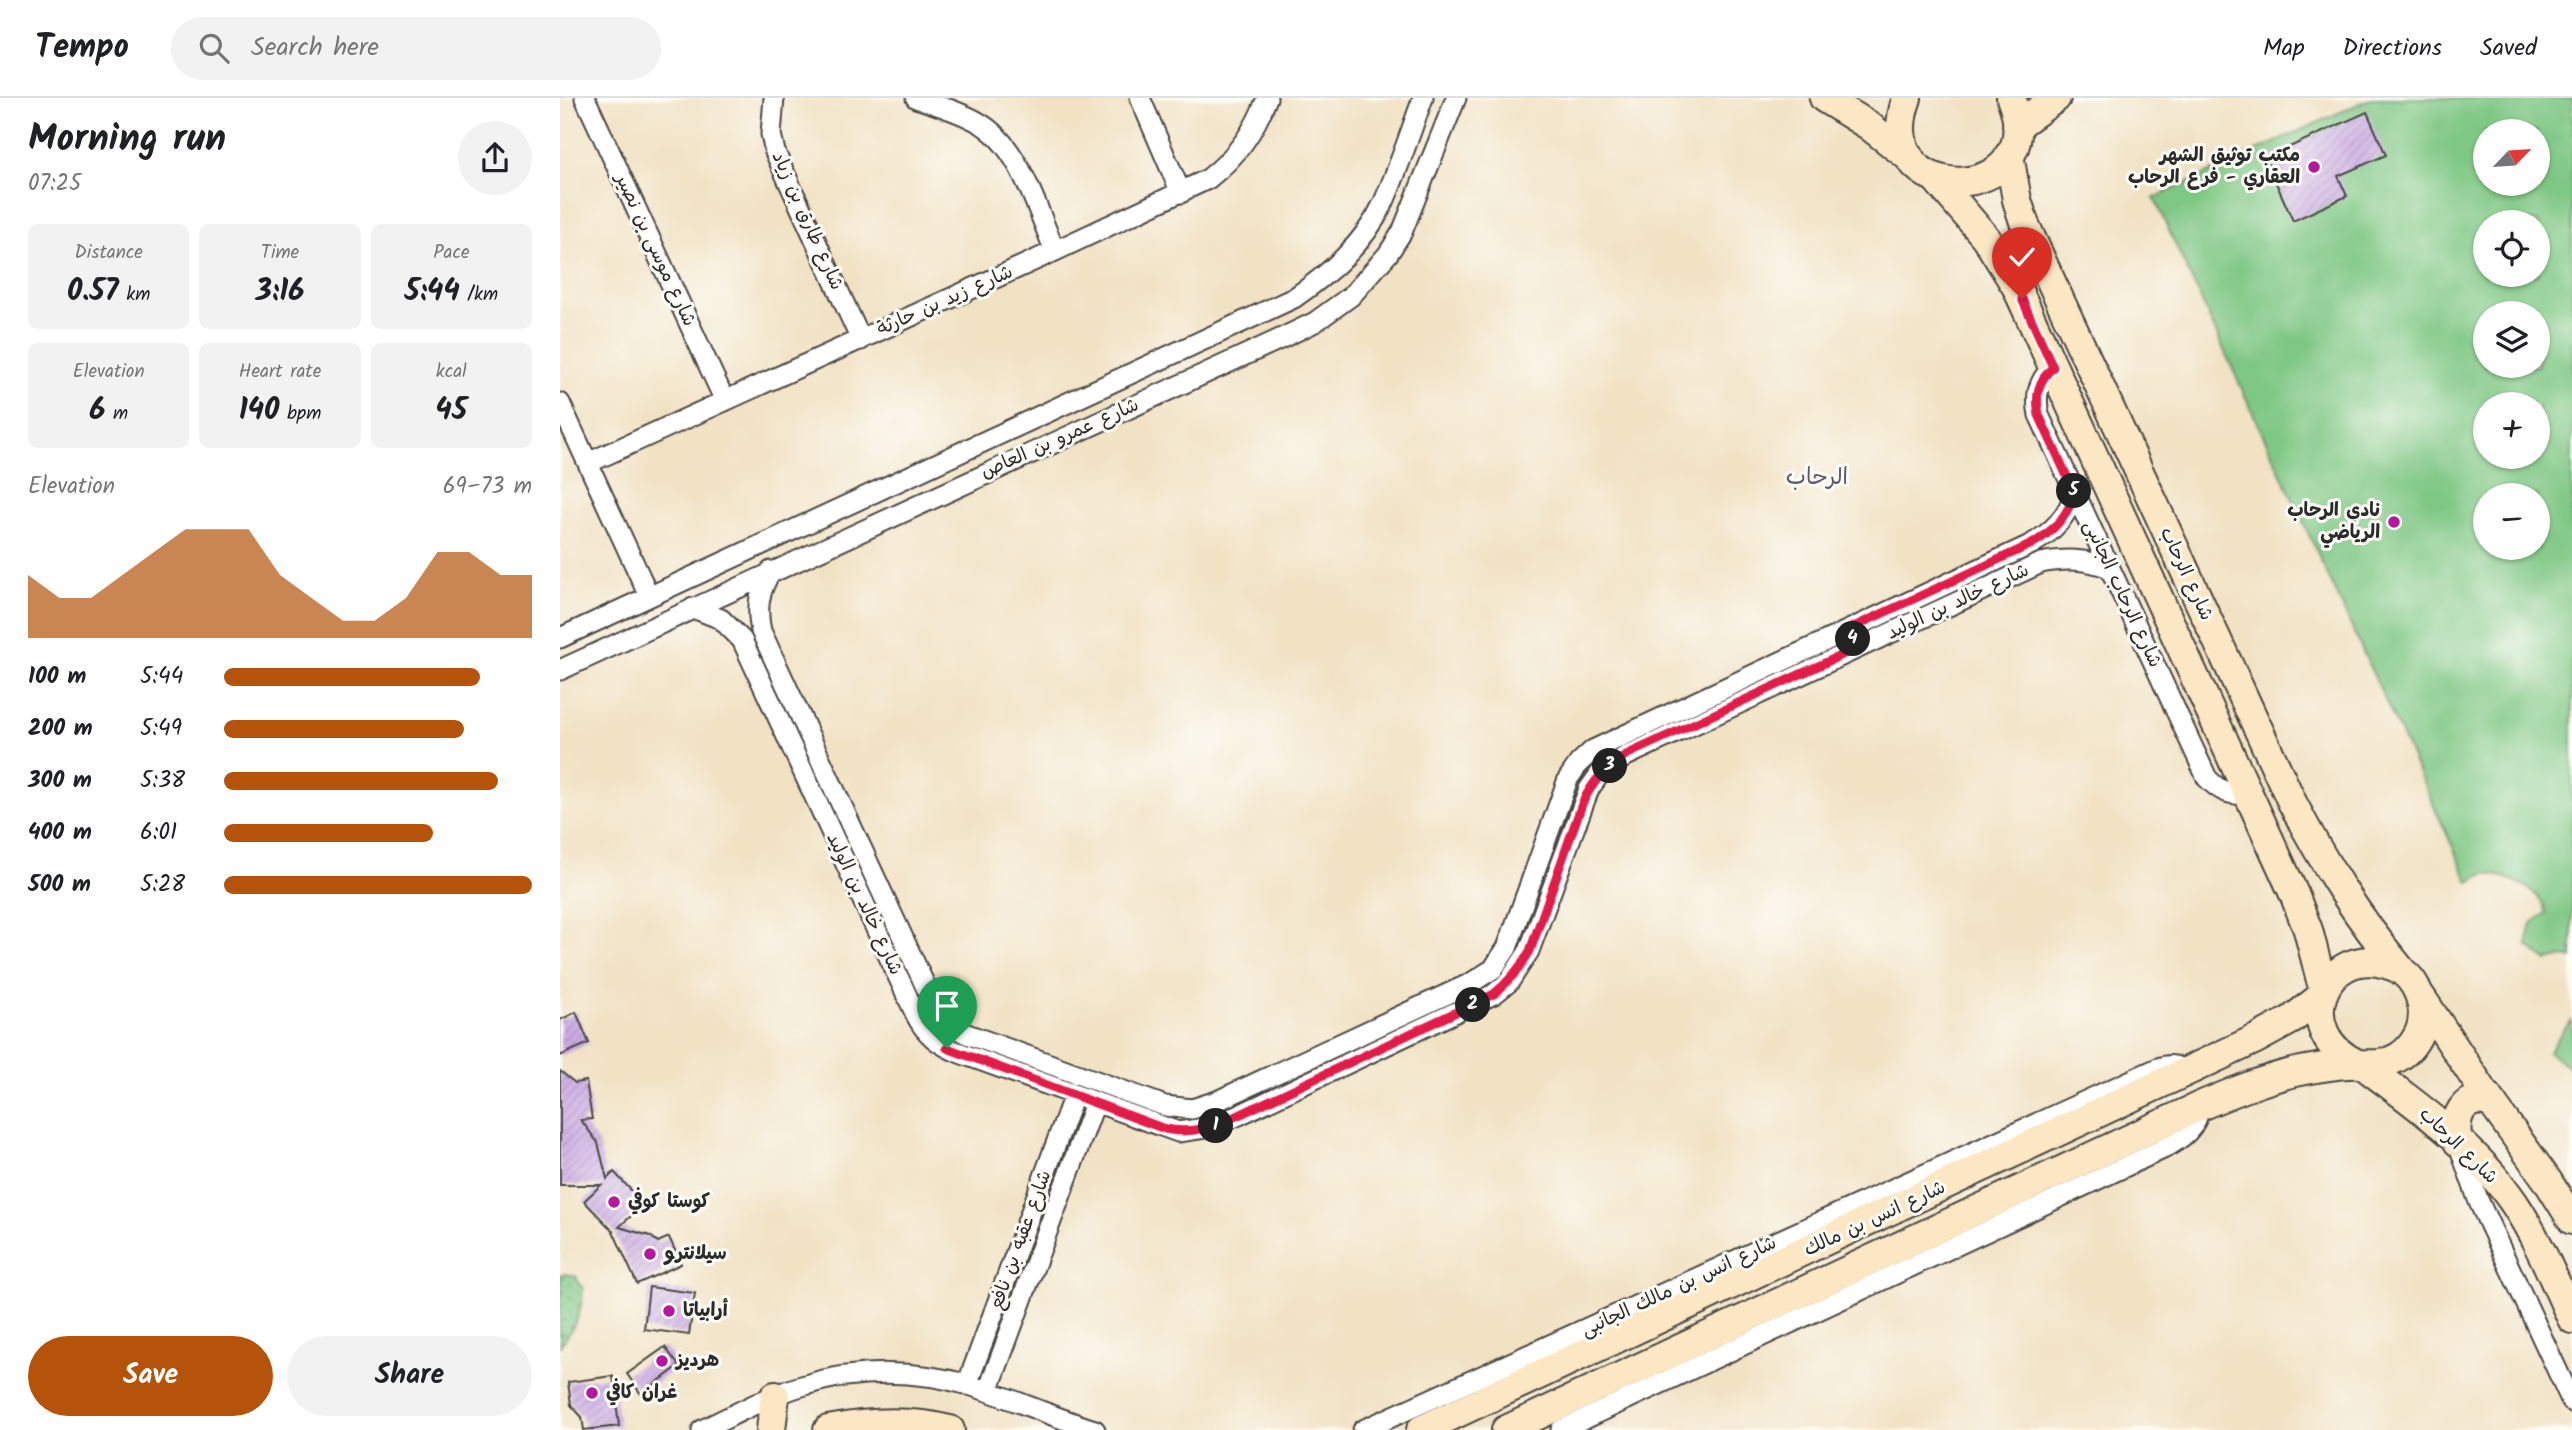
<!DOCTYPE html>
<meta charset="utf-8">
<style>
:root{--surface:#fff;--page:#f2f2f2;--text:#202124;--muted:#757577;--line:#e0e0e0;--accent:#b45309}
body{margin:0;font-family:Kalam,"Playpen Sans Arabic",sans-serif;background:var(--page);color:var(--text);height:100vh;display:flex;flex-direction:column;font-size:26px;white-space:nowrap}
*{box-sizing:border-box;margin:0}
p{font-size:23px;color:var(--muted)}
.icon{flex:none;width:38px;height:38px;fill:none;stroke:currentColor;stroke-width:2;stroke-linecap:round;stroke-linejoin:round}
.map{position:relative;flex:1;overflow:hidden}
.drawer{display:flex;flex-direction:column;background:var(--surface);width:560px}
.drawer>*{flex:none}
.needle{width:46px;rotate:65deg}
.buttons{position:absolute;left:1913px;top:21px;display:grid;gap:14px}
.buttons a{display:grid;place-items:center;width:77px;height:77px;border-radius:50%;background:var(--surface);box-shadow:0 2px 5px #0004;font-size:35px}
.pin{position:absolute;display:grid;place-items:center;width:60px;height:60px;color:#fff;margin:-72px -30px;border-radius:50% 50% 50% 0;rotate:-45deg;box-shadow:0 0 7px #0007}
.pin .icon{rotate:45deg}
.km{position:absolute;width:35px;height:35px;margin:-18px;border-radius:50%;background:#222;color:#fff;font-size:19px;line-height:35px;text-align:center}
.round{display:grid;place-items:center;flex:none;width:74px;height:74px;border-radius:37px;background:var(--page)}
.overview{display:flex;align-items:center;justify-content:space-between;height:119px;padding:0 28px}
h1{font-size:38px;font-weight:700;line-height:52px}
.stats{display:grid;grid-template-columns:repeat(3,1fr);gap:10px;height:119px;padding:7px 28px}
.stats div{display:grid;align-content:center;border-radius:10px;background:var(--page);text-align:center}
.stats b{font-size:30px;font-weight:700}
.stats small{font-size:19px;font-weight:400}
.stats p{font-size:19px}
.chart{height:196px;padding:14px 28px}
.chart p{display:flex;justify-content:space-between}
.chart svg{width:100%;height:126px;margin-top:7px;fill:var(--accent);opacity:.7}
.button{display:flex;gap:14px;margin-top:auto;padding:14px 28px}
.button a{flex:1;height:80px;border-radius:42px;background:var(--accent);color:#fff;font-size:28px;font-weight:700;line-height:80px;text-align:center}
.button a+a{background:var(--page);color:var(--text)}
ul{padding:0 28px;list-style:none;font-size:23px}
li{display:grid;grid-template-columns:112px 84px 1fr;align-items:center;height:52px}
li i{height:18px;border-radius:9px;background:var(--accent)}
header{display:flex;align-items:center;gap:42px;box-sizing:border-box;height:98px;padding:0 35px;background:var(--surface);border-bottom:2px solid var(--line)}
header strong{font-size:33px}
nav{display:flex;gap:38px;margin-inline-start:auto;font-size:24px}
.search{width:490px;height:63px;background:var(--page);display:flex;align-items:center;gap:18px;box-sizing:border-box;padding:0 24px;border-radius:38px;color:var(--muted);font-size:26px}
main{display:flex;flex:1;min-height:0}
.map>svg:first-child{display:block}
</style>
<header>
<strong>Tempo</strong>
<div class="search"><svg class="icon" aria-label="search" viewBox="0 0 24 24"><circle cx="10" cy="10" r="6"/><path d="M15 15l6 6"/></svg>Search here</div>
<nav><a>Map</a><a>Directions</a><a>Saved</a></nav>
</header>
<main>
<section class="drawer">
<div class="overview"><div><h1>Morning run</h1><p>07:25</p></div><a class="round"><svg class="icon" aria-label="share" viewBox="0 0 24 24"><path d="M12 15V3M7 8l5-5 5 5M5 13v7h14v-7"/></svg></a></div>
<div class="stats">
<div><p>Distance</p><b>0.57<small> km</small></b></div>
<div><p>Time</p><b>3:16</b></div>
<div><p>Pace</p><b>5:44<small> /km</small></b></div>
</div>
<div class="stats">
<div><p>Elevation</p><b>6<small> m</small></b></div>
<div><p>Heart rate</p><b>140<small> bpm</small></b></div>
<div><p>kcal</p><b>45</b></div>
</div>
<div class="chart"><p><span>Elevation</span>69–73 m</p>
<svg viewBox="0 0 160 44" preserveAspectRatio="none"><path d="M0 44V22L10 30L20 30L30 22L40 14L50 6L60 6L70 6L80 22L90 30L100 38L110 38L120 30L130 14L140 14L150 22L160 22V44z"/></svg>
</div>
<ul>
<li><b>100 m</b>5:44<i style="width:83%"></i></li>
<li><b>200 m</b>5:49<i style="width:78%"></i></li>
<li><b>300 m</b>5:38<i style="width:89%"></i></li>
<li><b>400 m</b>6:01<i style="width:68%"></i></li>
<li><b>500 m</b>5:28<i style="width:100%"></i></li>
</ul>
<div class="button"><a>Save</a><a>Share</a></div>
</section>
<div class="map">
<svg width="2012" height="1332" viewBox="0 0 2012 1332">
<defs>
<pattern id="grass-dots" width="8" height="8" patternUnits="userSpaceOnUse" patternTransform="scale(1.75)"><rect width="8" height="8" fill="#7fc784"/><path d="M2 2h.1M6 6h.1" fill="none" stroke="#68a26c" stroke-width="1.8" stroke-linecap="round"/></pattern>
<pattern id="building-hatch" width="6" height="6" patternUnits="userSpaceOnUse" patternTransform="scale(1.75)"><rect width="6" height="6" fill="#caaae4"/><path d="M-1 1l2-2M0 6l6-6M5 7l2-2" fill="none" stroke="#a48bb9"/></pattern>
</defs>
<rect width="100%" height="100%" fill="#fdfcf7"/>
<filter id="ink" filterUnits="userSpaceOnUse"><feTurbulence type="fractalNoise" baseFrequency=".0143" numOctaves="2"/><feDisplacementMap in="SourceGraphic" scale="14" xChannelSelector="R" yChannelSelector="G"/><feConvolveMatrix kernelMatrix="1 2 1 2 8 2 1 2 1" color-interpolation-filters="sRGB"/></filter>
<filter id="wash" filterUnits="userSpaceOnUse"><feTurbulence type="fractalNoise" baseFrequency=".00686" numOctaves="4" result="noise"/><feDisplacementMap in="SourceGraphic" scale="28" xChannelSelector="R" yChannelSelector="G"/><feGaussianBlur stdDeviation="1.57" result="paint"/><feColorMatrix in="noise" values="0 0 0 0 0 0 0 0 0 0 0 0 0 0 0 0 0 1.4 0 .05"/><feComposite in="paint" operator="in"/></filter>
<g filter="url(#wash)">
<rect width="100%" height="100%" fill="#f1e2c4"/>
<path fill="url(#grass-dots)" stroke="#557958" stroke-width="2" d="M 6,1176 L 16,1178 L 18,1185 L 23,1190 C 23,1213 14,1230 0,1248 L 0,1200 L 2,1196 L 0,1177 Z"/>
<path fill="#7fc784" stroke="#557958" stroke-width="2" fill-rule="evenodd" d="M 1811,0 L 2012,0 L 2012,861 L 2005,859 L 1987,863 L 1967,847 L 1972,825 L 1986,815 C 1978,787 1950,780 1926,775 L 1909,784 L 1594,100 ZM 1925,33 L 1978,33 L 1978,86 L 1925,86 ZM 1925,124 L 1978,124 L 1978,177 L 1925,177 ZM 1925,215 L 1978,215 L 1978,268 L 1925,268 ZM 1925,306 L 1978,306 L 1978,359 L 1925,359 ZM 1925,397 L 1978,397 L 1978,450 L 1925,450 Z
M 2012,923 L 2012,971 L 1989,954 L 2004,931 Z"/>
<g id="blocks">
<path fill="url(#building-hatch)" d="M 1807,14 L 1826,57 L 1778,78 L 1787,98 L 1733,123 L 1705,60 Z
M 16,914 L 29,945 L 0,958 L 0,922 Z
M 0,973 L 15,985 L 26,983 L 32,1021 L 21,1022 L 38,1045 L 47,1081 L 54,1074 L 84,1106 L 59,1129 L 90,1138 L 98,1144 L 109,1139 L 121,1166 L 77,1186 L 53,1133 L 24,1103 L 41,1087 L 0,1087 Z
M 89,1189 L 135,1195 L 129,1237 L 84,1231 Z
M 105,1249 L 119,1268 L 81,1296 L 67,1276 Z
M 53,1278 L 59,1328 L 24,1332 L 22,1319 L 11,1307 L 8,1284 Z"/>
</g>
</g>
<g filter="url(#ink)">
<use href="#blocks" fill-opacity="0" stroke="#494642" stroke-width="2"/>
<g fill="none" stroke-linecap="round" stroke-linejoin="round">
<defs>
<path id="street" d="M 25,0 L 165,303
M 214,0 L 211,36 L 215,54 L 301,242
M 356,0 C 377,7 399,13 418,24 C 460,47 477,112 495,153
M 580,0 L 621,95
M 1493,269 C 1478,283 1475,297 1479,317 L 1647,680 C 1660,694 1671,698 1690,696
M 0,305 L 89,498
M 28,365 L 495,153 L 648,81 C 677,58 694,34 707,0
M 211,473 C 199,493 196,510 201,533 L 376,911 L 395,930 L 407,936 L 605,1008 L 632,1011 L 657,1003 L 911,885 L 933,871 L 947,850 L 1008,681 L 1019,665 L 1033,652 L 1472,446 C 1494,433 1506,419 1515,396
M 133,510 L 161,521 L 182,542 L 355,915 C 365,936 379,947 400,955 L 618,1034 L 652,1029 L 679,1017 L 917,904 L 934,896 L 949,884 L 969,853 L 1029,691 L 1039,677 L 1066,658 L 1481,465 C 1506,460 1526,461 1550,470
M 0,540 L 734,200 C 770,175 804,146 823,106 C 838,72 850,35 863,0
M 0,572 L 720,241 L 755,224 L 791,198 L 828,156 L 842,134 L 896,0
M 1898,1045 L 1919,1104 L 2012,1304
M 407,1287 L 514,997
M 428,1293 L 535,1005
M 142,1332 C 176,1316 209,1297 245,1287 C 298,1271 356,1272 409,1287 C 452,1300 492,1319 535,1332
M 803,1332 L 1598,970 C 1609,966 1618,966 1625,975
M 1001,1332 L 1603,1051 C 1622,1041 1637,1030 1640,1008"/>
<path id="secondary" d="M 1264,0 L 1308,27 L 1350,60
M 1347,0 C 1306,114 1494,109 1451,0
M 1457,28 L 1496,0
M 1449,57 L 1457,102 L 1465,127 L 1732,704 C 1764,766 1797,819 1842,873
M 1376,81 L 1426,140 L 1456,188 L 1734,796 L 1748,832 L 1764,894
M 1861,899 L 1924,994 L 1987,1082 L 2012,1122
M 1803,967 C 1857,1007 1916,1049 1954,1105 C 1978,1141 1994,1182 2012,1221
M 1898,1044 C 1893,1020 1902,994 1932,1005
M 211,1332 L 215,1298
M 268,1332 C 308,1324 350,1322 390,1332
M 861,1332 L 1696,941 L 1731,922 L 1762,898
M 946,1332 L 1640,1008 C 1678,992 1716,976 1757,970 C 1770,968 1785,965 1799,966 C 1810,966 1820,968 1830,963 C 1842,959 1851,950 1857,939 C 1866,923 1864,904 1855,888 C 1849,877 1838,869 1826,866 C 1763,847 1729,935 1798,966"/>
</defs>
<use href="#street" stroke="#494642" stroke-width="23"/>
<use href="#secondary" stroke="#494642" stroke-width="32"/>
<use href="#street" stroke="#fff" stroke-width="19"/>
<use href="#secondary" stroke="#fbe7c3" stroke-width="28"/>
</g>
</g>
<g fill="none" stroke-linecap="round" stroke-linejoin="round" filter="url(#ink)">
<defs>
<path id="route" d="M 387,950 L 605,1031 C 633,1037 654,1028 679,1017 L 934,896 C 950,883 960,870 970,853 L 1022,706 C 1032,684 1045,670 1066,657 L 1297,550 L 1289,531 L 1472,446 C 1494,433 1506,419 1515,396 L 1479,317 C 1475,297 1478,283 1493,269 L 1462,201"/>
</defs>
<use href="#route" stroke="#fff" stroke-width="14"/>
<use href="#route" stroke="#e11d48" stroke-width="9"/>
</g>
<g fill="#b5179e" stroke="#fdfcf7" stroke-width="2.5">
<circle cx="1754" cy="69" r="7"/>
<circle cx="1834" cy="424" r="7"/>
<circle cx="54" cy="1104" r="7"/>
<circle cx="90" cy="1156" r="7"/>
<circle cx="109" cy="1213" r="7"/>
<circle cx="102" cy="1263" r="7"/>
<circle cx="32" cy="1295" r="7"/>
</g>
<g text-anchor="middle" dominant-baseline="central" stroke-width="6" stroke-linejoin="round" paint-order="stroke">
<g font-size="19" font-weight="bold" fill="#2b2b2b" stroke="#fdfcf7" text-anchor="start">
<text x="1740" y="58" text-anchor="end">مكتب توثيق الشهر<tspan x="1740" dy="22">العقاري - فرع الرحاب</tspan></text>
<text x="1820" y="413" text-anchor="end">نادي الرحاب<tspan x="1820" dy="22">الرياضي</tspan></text>
<text x="68" y="1104">كوستا كوفي</text>
<text x="104" y="1156">سيلانترو</text>
<text x="123" y="1213">أرابياتا</text>
<text x="116" y="1263">هرديز</text>
<text x="46" y="1295">غران كافي</text>
</g>
<g font-size="19" fill="#2b2b2b" stroke="#fdfcf7">
<text transform="translate(247 123) rotate(66)">شارع طارق بن زياد</text>
<text transform="translate(95 152) rotate(65)">شارع موسى بن نصير</text>
<text transform="translate(385 203) rotate(-24)">شارع زيد بن حارثة</text>
<text transform="translate(500 341) rotate(-24)">شارع عمرو بن العاص</text>
<text transform="translate(1626 476) rotate(65)">شارع الرحاب</text>
<text transform="translate(1562 496) rotate(65)">شارع الرحاب الجانبى</text>
<text transform="translate(1398 504) rotate(-25)">شارع خالد بن الوليد</text>
<text transform="translate(304 806) rotate(65)">شارع خالد بن الوليد</text>
<text transform="translate(1898 1048) rotate(44)">شارع الرحاب</text>
<text transform="translate(1315 1121) rotate(-25)">شارع انس بن مالك</text>
<text transform="translate(461 1142) rotate(-70)">شارع عقبه بن نافع</text>
<text transform="translate(1119 1189) rotate(-25)">شارع انس بن مالك الجانبى</text>
</g>
<g font-size="23" fill="#63576c" stroke="#fdfcf7">
<text x="1257" y="380">الرحاب</text>
</g>
</g>
</svg>
<div class="buttons">
<a><svg class="needle" viewBox="-14 -14 28 28"><path d="M0-13l5 13h-10z" fill="#e53935"/><path d="M0 13l5-13h-10z" fill="#757577"/></svg></a>
<a><svg class="icon" aria-label="locate" viewBox="0 0 24 24"><circle cx="12" cy="12" r="6"/><path d="M12 2v4M12 18v4M2 12h4M18 12h4"/></svg></a>
<a><svg class="icon" aria-label="layers" viewBox="0 0 24 24"><path d="M12 4l9 5-9 5-9-5zM3 14l9 5 9-5"/></svg></a>
<a>+</a>
<a>−</a>
</div>
<div class="pin" style="left:387px;top:950px;background:#1e9e55"><svg class="icon" aria-label="arrive" viewBox="0 0 24 24"><path d="M6 21V4h12l-3 4 3 4H6"/></svg></div>
<div class="pin" style="left:1462px;top:201px;background:#d93025"><svg class="icon" aria-label="check" viewBox="0 0 24 24"><path d="M5 12l5 5 9-10"/></svg></div>
<b class="km" style="left:656px;top:1028px">1</b>
<b class="km" style="left:913px;top:907px">2</b>
<b class="km" style="left:1050px;top:668px">3</b>
<b class="km" style="left:1293px;top:541px">4</b>
<b class="km" style="left:1514px;top:393px">5</b>
</div>
</main>
